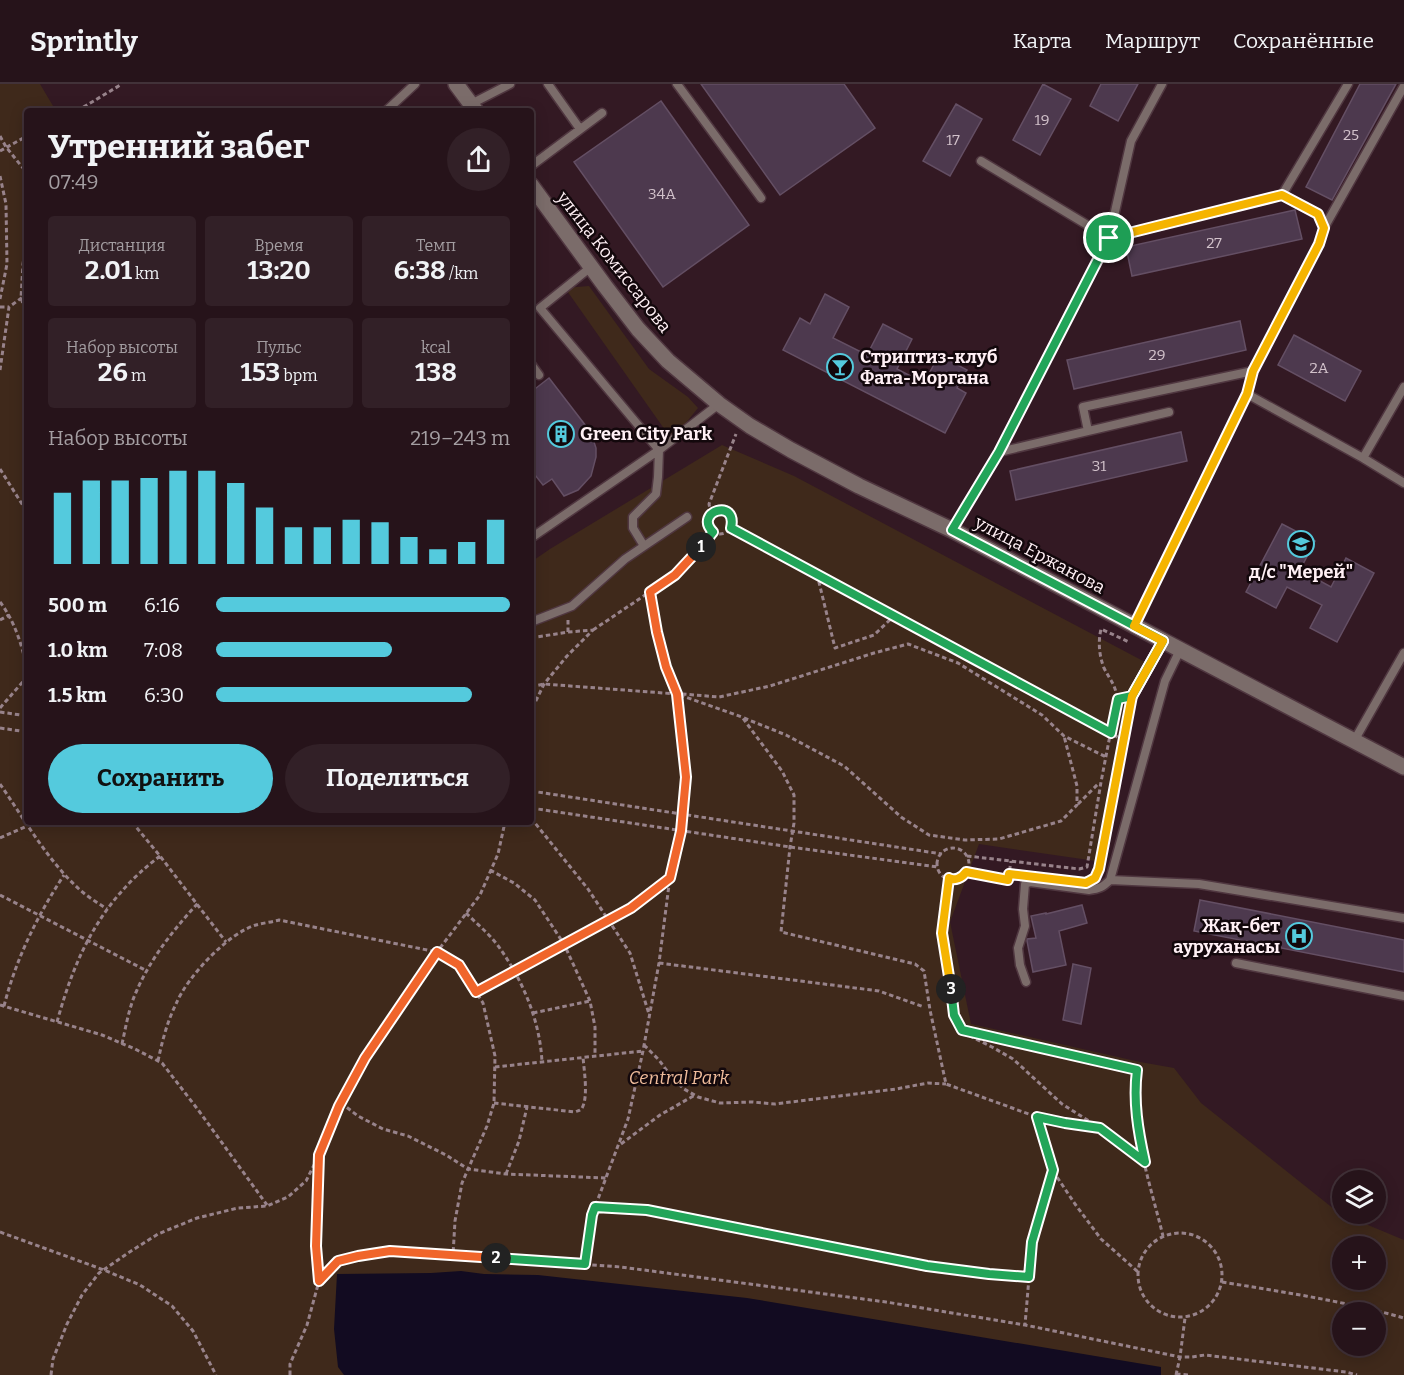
<!DOCTYPE html>
<html lang="ru">
<meta charset="utf-8">
<style>
:root{--surface:#26131a;--page:#322027;--text:#f1f3f6;--muted:#a49ea2;--line:#423239;--accent:#54cadd}
body{margin:0;font-family:Bitter,serif;background:var(--page);color:var(--text);height:100vh;display:flex;flex-direction:column;font-size:22px;white-space:nowrap}
*{box-sizing:border-box;margin:0}
p{font-size:20px;color:var(--muted)}
.icon{flex:none;width:33px;height:33px;fill:none;stroke:currentColor;stroke-width:2;stroke-linecap:round;stroke-linejoin:round}
.map{position:relative;flex:1;overflow:hidden}
.details{position:absolute;left:24px;top:24px;width:510px;height:717px;display:flex;flex-direction:column;background:var(--surface);border-radius:6px;box-shadow:0 3px 15px #0003,0 0 0 2px var(--line)}
.details>*{flex:none}
.controls{position:absolute;left:1332px;top:1086px;display:grid;gap:12px}
.controls a{display:grid;place-items:center;width:54px;height:54px;border-radius:50%;background:var(--surface);box-shadow:0 3px 15px #0003,0 0 0 2px var(--line);font-size:30px}
.pin{position:absolute;display:grid;place-items:center;width:51px;height:51px;color:#fff;margin:-26px;border:3px solid #fff;border-radius:50%;box-shadow:0 2px 6px #0007}
.km{position:absolute;width:30px;height:30px;margin:-15px;border-radius:50%;background:#222;color:#fff;font-size:16px;line-height:30px;text-align:center}
.round{display:grid;place-items:center;flex:none;width:63px;height:63px;border-radius:32px;background:var(--page)}
.headline{display:flex;align-items:center;justify-content:space-between;height:102px;padding:0 24px}
h1{font-size:33px;font-weight:700;line-height:45px}
.metrics{display:grid;grid-template-columns:repeat(3,1fr);gap:9px;height:102px;padding:6px 24px}
.metrics div{display:grid;align-content:center;border-radius:6px;background:var(--page);text-align:center}
.metrics b{font-size:26px;font-weight:700}
.metrics small{font-size:16px;font-weight:400}
.metrics p{font-size:16px}
.chart{height:168px;padding:12px 24px}
.chart p{display:flex;justify-content:space-between}
.chart svg{width:100%;height:108px;margin-top:6px;stroke:var(--accent);stroke-width:6}
.primary-button{display:flex;gap:12px;margin-top:auto;padding:12px 24px}
.primary-button a{flex:1;height:69px;border-radius:36px;background:var(--accent);color:#111;font-size:24px;font-weight:700;line-height:69px;text-align:center}
.primary-button a+a{background:var(--page);color:var(--text)}
ul{padding:0 24px;list-style:none;font-size:20px}
li{display:grid;grid-template-columns:96px 72px 1fr;align-items:center;height:45px}
li i{height:15px;border-radius:8px;background:var(--accent)}
header{display:flex;align-items:center;gap:36px;box-sizing:border-box;height:84px;padding:0 30px;background:var(--surface);border-bottom:2px solid var(--line)}
header strong{font-size:28px}
nav{display:flex;gap:33px;margin-inline-start:auto;font-size:21px}
.map>svg:first-child{display:block}
</style>
<header>
<strong>Sprintly</strong>
<nav><a>Карта</a><a>Маршрут</a><a>Сохранённые</a></nav>
</header>
<div class="map">
<svg width="1404" height="1291" viewBox="0 0 1404 1291">
<rect width="100%" height="100%" fill="#331923"/>
<path fill="#3f291b" fill-rule="evenodd" d="M 0,0 L 40,0 L 56,27 L 27,27 L 27,738 L 531,738 L 531,478 L 550,465 L 722,361 L 794,392 L 1145,578 L 1096,777 L 979,760 L 950,838 L 971,940 L 1140,978 L 1174,984 L 1201,1019 L 1339,1129 L 1404,1156 L 1404,1291 L 0,1291 ZM 1342,1162 L 1376,1162 L 1376,1196 L 1342,1196 ZM 1342,1228 L 1376,1228 L 1376,1262 L 1342,1262 Z
M 589,202 L 649,285 L 688,313 L 698,324 L 672,356 L 565,204 Z"/>
<path fill="#120b21" d="M 461,1187 L 484,1190 L 538,1191 L 747,1214 L 1161,1283 L 1161,1291 L 344,1291 L 338,1283 L 334,1245 L 337,1190 L 431,1189 Z"/>
<path fill="#4d394e" stroke="#644f64" stroke-width="1.5" d="M 701,0 L 844,0 L 875,44 L 780,111 Z
M 1043,0 L 1071,15 L 1040,71 L 1013,56 Z
M 1101,0 L 1138,0 L 1118,37 L 1090,22 Z
M 1360,0 L 1396,0 L 1332,116 L 1306,103 Z
M 661,17 L 749,141 L 663,203 L 574,78 Z
M 956,20 L 982,35 L 950,92 L 923,77 Z
M 1295,126 L 1302,155 L 1132,192 L 1126,163 Z
M 825,210 L 849,223 L 833,254 L 867,271 L 883,240 L 912,255 L 897,285 L 924,299 L 939,271 L 967,286 L 957,304 L 966,309 L 945,349 L 783,266 L 800,234 L 810,240 Z
M 1240,237 L 1246,266 L 1074,305 L 1067,276 Z
M 1294,251 L 1361,287 L 1345,317 L 1278,281 Z
M 549,294 L 589,346 L 593,355 L 596,364 L 596,373 L 591,392 L 578,406 L 564,412 L 552,395 L 543,401 L 531,386 L 531,308 Z
M 1181,348 L 1187,377 L 1016,416 L 1010,387 Z
M 1282,440 L 1315,457 L 1300,486 L 1331,503 L 1346,474 L 1374,489 L 1337,558 L 1310,544 L 1322,521 L 1287,503 L 1276,524 L 1246,508 Z
M 1200,816 L 1404,856 L 1404,888 L 1194,847 Z
M 1082,821 L 1087,839 L 1059,847 L 1066,881 L 1033,888 L 1027,857 L 1027,855 L 1036,854 L 1031,832 L 1046,829 L 1046,830 Z
M 1073,880 L 1091,884 L 1081,940 L 1063,936 Z"/>
<g fill="none" stroke-linecap="round" stroke-linejoin="round">
<defs>
<path id="service" d="M 548,0 L 580,45
M 677,0 L 761,114
M 471,20 L 510,0
M 386,27 L 415,0
M 981,77 L 1109,154 L 1282,111 L 1348,0
M 531,82 L 602,29
M 1324,144 L 1404,2
M 591,183 L 540,224 L 659,366 L 719,320
M 531,280 L 539,291
M 1247,310 L 1363,374 L 1404,399
M 1088,347 L 1083,323 L 1253,287
M 999,368 L 1169,328
M 1363,374 L 1404,303
M 952,446 L 999,368 L 1109,154 L 1131,57 L 1162,0
M 531,454 L 659,366
M 644,462 L 633,444 L 633,433 L 656,410 L 658,393 L 659,366
M 531,538 L 572,522 L 625,475 L 687,433
M 1134,542 L 1247,310 L 1253,287 L 1319,160 L 1324,144 L 1318,131 L 1282,111
M 1354,657 L 1404,569
M 1110,796 L 1199,800 L 1404,834
M 1236,879 L 1404,912
M 1026,898 L 1020,881 L 1018,864 L 1025,842 L 1023,825 L 1025,800 L 1030,798 L 1089,806 C 1099,805 1103,803 1110,796 L 1165,597 L 1180,566"/>
<path id="tertiary" d="M 456,0 L 476,27
M 531,101 L 605,202 L 638,245 L 668,277 L 719,320 L 750,342 L 791,366 L 859,402 L 952,446 L 1404,683"/>
</defs>
<use href="#service" stroke="#503740" stroke-width="11"/>
<use href="#tertiary" stroke="#503740" stroke-width="18"/>
<path stroke="#98838b" stroke-width="3" stroke-dasharray="4.5 3" stroke-linecap="butt" d="M 77,27 L 122,0
M 0,52 L 6,63 L 27,89
M 0,67 L 27,52
M 0,92 L 6,120 L 7,180 L 0,215
M 27,155 L 23,180 L 21,214 L 27,232
M 0,223 L 9,223
M 0,286 L 9,223 L 27,210
M 0,385 L 27,428
M708 438a12 12 0 1 1 24 0a12 12 0 1 1-24 0Z
M 711,430 L 709,420 L 736,350
M 731,444 L 1123,656
M 817,490 L 835,564 L 874,551 L 894,532
M 0,518 C 15,538 21,559 27,583
M 0,536 L 9,531
M 593,546 L 675,491 L 693,473 L 713,448
M 568,548 L 568,535
M 531,554 L 568,548 L 593,546 L 567,572 L 544,600 L 531,627
M 531,603 L 544,600 L 677,610 L 742,633 L 782,687 L 794,711 L 794,739 L 790,763 L 781,848 L 915,880 L 924,887 L 930,926 L 946,1000 L 1037,1033 L 1053,1086 L 1032,1158 L 1025,1241
M 682,610 L 719,613 L 770,602 L 874,569 L 908,560 L 958,579 L 1042,631 L 1064,652 L 1106,673
M 1117,615 L 1132,612
M 0,624 L 27,593
M 0,628 L 27,632
M 744,634 L 786,651 L 844,682 L 901,733 L 929,751 L 965,756 L 999,755 L 1061,737 L 1077,721 L 1077,702 L 1064,652
M 0,644 L 27,648
M 0,700 C 25,736 47,776 80,806 C 88,813 98,819 107,825
M 531,707 L 942,770
M 1078,720 L 1099,699
M 531,724 L 790,763 L 938,783
M 531,734 L 588,805 L 630,869 L 649,930
M 132,738 L 160,772 L 226,858
M 0,754 L 27,742
M937 780a16 16 0 1 1 32 0a16 16 0 1 1-32 0Z
M 967,772 L 1079,785 L 1087,783 L 1101,698 L 1117,615 C 1116,601 1110,596 1104,584 C 1099,571 1098,558 1101,545 L 1129,558
M 490,786 L 514,799 L 535,816 L 564,860 L 590,917 L 595,943 L 595,972
M 966,788 L 1008,796 L 1011,777
M 1009,790 L 1017,791
M 1096,792 L 1099,785 L 1132,612 L 1157,569
M 949,794 L 942,849 L 954,931 L 964,949 L 992,963 L 1013,975 L 1062,1020 L 1100,1044 L 1145,1078
M 0,811 L 147,887
M 466,829 C 478,841 492,852 501,866 C 524,899 540,938 542,978
M 659,879 L 879,907 L 924,923
M 476,908 L 631,824 L 670,793
M 0,921 L 102,951 L 135,965 L 162,979 L 199,1027 L 267,1121
M 4,922 C 16,875 37,832 64,791
M 533,929 L 590,917
M 57,938 C 76,869 102,816 160,772
M 962,946 L 1137,986 C 1129,1040 1150,1099 1163,1152
M 122,960 C 126,942 129,923 137,906 C 151,874 174,845 198,819
M 644,961 L 659,976 L 673,995 L 684,1005 L 698,1013 L 720,1019 L 752,1018 L 775,1020 L 896,1005 L 928,999 L 946,1000
M 158,977 C 162,958 167,938 176,920 C 187,893 228,849 256,841 C 263,839 272,838 279,836 L 437,868 L 459,881 L 483,919 L 495,972 L 494,1019 L 487,1042 L 462,1099 L 455,1137 L 453,1171
M 495,983 L 643,967
M 341,1019 L 358,1032 L 383,1045 L 408,1052 L 446,1071 L 468,1085 L 506,1090 L 606,1094
M 494,1019 L 575,1028 C 579,1026 581,1027 583,1022 C 588,1010 584,986 583,973
M 1037,1033 L 1097,1044
M 621,1060 L 660,1031 L 695,1011
M 1053,1087 L 1075,1120 L 1101,1155 L 1138,1188
M 506,1090 L 519,1057 L 527,1023
M 595,1123 L 647,1126 L 927,1182 L 989,1190 L 1029,1193
M 0,1148 L 104,1186 L 140,1201 L 172,1222 L 193,1247 L 216,1291
M1138 1191a42 42 0 1 1 84 0a42 42 0 1 1-84 0Z
M 585,1180 L 592,1131 L 628,1035 L 643,967 L 659,879 L 670,793 L 681,747 L 682,729 L 686,693 L 677,610 L 666,583 L 657,548 L 650,508
M 319,1197 L 316,1162 L 319,1073
M 1222,1198 C 1283,1208 1344,1217 1404,1234
M 1176,1290 L 1189,1291
M 51,1291 L 53,1275 L 67,1240 L 82,1211 L 99,1189 L 128,1169 L 158,1150 L 197,1134 L 238,1124 L 267,1122 L 288,1113 L 306,1097 L 322,1065 L 339,1022 L 365,974 L 437,868 L 480,811 L 498,770 L 505,738
M 290,1291 L 290,1280 L 307,1241 L 319,1197 L 338,1177 L 359,1172 L 390,1167 L 621,1183 L 886,1218 L 1025,1241 L 1180,1273 L 1192,1273 L 1205,1271 L 1346,1288 L 1357,1291
M 1176,1291 L 1180,1273 L 1185,1234"/>
<use href="#service" stroke="#7b6c6a" stroke-width="8"/>
<use href="#tertiary" stroke="#7b6c6a" stroke-width="15"/>
</g>
<g fill="none" stroke-linecap="round" stroke-linejoin="round">
<defs>
<path id="split-1" d="M 701,463 L 713,448 C 693,428 738,413 731,444 L 1111,649 L 1118,615 L 1132,612 L 1163,557 L 952,446 L 999,368 L 1109,154"/>
<path id="split-2" d="M 496,1174 L 390,1167 L 358,1172 L 338,1177 L 319,1197 L 316,1162 L 319,1071 L 339,1022 L 365,974 L 437,868 L 459,881 L 476,908 L 631,824 L 670,794 L 681,747 L 686,693 L 677,610 L 666,583 L 657,548 L 650,508 L 675,491 L 701,463"/>
<path id="split-3" d="M 496,1174 L 585,1180 L 592,1131 L 595,1123 L 647,1126 L 927,1182 L 989,1190 L 1029,1193 L 1032,1158 L 1053,1086 L 1037,1033 L 1065,1039 L 1100,1044 L 1145,1078 C 1138,1047 1133,1017 1137,986 L 962,946 L 954,931 L 951,905"/>
<path id="split-4" d="M 951,905 L 942,849 L 949,794 C 955,797 962,794 966,788 L 1008,796 L 1009,790 L 1086,799 L 1095,794 L 1099,785 L 1132,612 L 1163,557 L 1134,542 L 1247,310 L 1253,287 L 1319,160 L 1324,144 L 1318,130 L 1282,111 L 1109,154"/>
</defs>
<use href="#split-1" stroke="#fff" stroke-width="12"/>
<use href="#split-2" stroke="#fff" stroke-width="12"/>
<use href="#split-3" stroke="#fff" stroke-width="12"/>
<use href="#split-4" stroke="#fff" stroke-width="12"/>
<use href="#split-1" stroke="#22a559" stroke-width="8"/>
<use href="#split-2" stroke="#f0652b" stroke-width="8"/>
<use href="#split-3" stroke="#22a559" stroke-width="8"/>
<use href="#split-4" stroke="#f5b400" stroke-width="8"/>
</g>
<defs>
<symbol id="bar-ring" viewBox="-11 -11 22 22"><circle r="9.5" fill="#13080c" stroke="#54cadd" stroke-width="1.5"/><path d="M-6-5H6L.8 .8V4.5H3.5V6h-7V4.5H-.8V.8Z" fill="#54cadd"/></symbol>
<symbol id="building-ring" viewBox="-11 -11 22 22"><circle r="9.5" fill="#13080c" stroke="#54cadd" stroke-width="1.5"/><path d="M-4-6H4V6H1V3H-1V6H-4ZM-2.5-4.3h1.7v1.8h-1.7ZM.8-4.3h1.7v1.8H.8ZM-2.5-1h1.7V.8h-1.7ZM.8-1h1.7V.8H.8Z" fill="#54cadd"/></symbol>
<symbol id="school-ring" viewBox="-11 -11 22 22"><circle r="9.5" fill="#13080c" stroke="#54cadd" stroke-width="1.5"/><path d="M0-5L7-2L0 1L-7-2ZM-4 1L0 2.5L4 1V4Q0 6-4 4Z" fill="#54cadd"/></symbol>
<symbol id="hospital-ring" viewBox="-11 -11 22 22"><circle r="9.5" fill="#13080c" stroke="#54cadd" stroke-width="1.5"/><path d="M-5-5h3v3.5h4V-5h3V5h-3V1.5h-4V5h-3Z" fill="#54cadd"/></symbol>
</defs>
<g fill-rule="evenodd">
<use href="#bar-ring" x="825" y="268" width="30" height="30"/>
<use href="#building-ring" x="546" y="335" width="30" height="30"/>
<use href="#school-ring" x="1286" y="445" width="30" height="30"/>
<use href="#hospital-ring" x="1284" y="837" width="30" height="30"/>
</g>
<g text-anchor="middle" dominant-baseline="central" stroke-width="5" stroke-linejoin="round" paint-order="stroke">
<g font-size="15" fill="#d2c2cb">
<text x="1042" y="36">19</text>
<text x="1351" y="51">25</text>
<text x="953" y="56">17</text>
<text x="662" y="110">34А</text>
<text x="1214" y="159">27</text>
<text x="1157" y="271">29</text>
<text x="1319" y="284">2А</text>
<text x="1099" y="382">31</text>
</g>
<g font-size="18" fill="#fff0f5" stroke="#13080c">
<text transform="translate(614 178) rotate(52)">улица Комиссарова</text>
<text transform="translate(1040 471) rotate(28)">улица Ержанова</text>
</g>
<g font-size="18" font-weight="bold" fill="#fff0f5" stroke="#13080c" text-anchor="start">
<text x="860" y="273">Стриптиз-клуб<tspan x="860" dy="21">Фата-Моргана</tspan></text>
<text x="580" y="350">Green City Park</text>
<text x="1301" y="488" text-anchor="middle">д/с "Мерей"</text>
<text x="1280" y="842" text-anchor="end">Жақ-бет<tspan x="1280" dy="21">ауруханасы</tspan></text>
</g>
<g font-size="18" font-style="italic" fill="#f1bd9c" stroke="#13080c">
<text x="679" y="994">Central Park</text>
</g>
</g>
</svg>
<div class="controls">
<a><svg class="icon" aria-label="layers" viewBox="0 0 24 24"><path d="M12 4l9 5-9 5-9-5zM3 14l9 5 9-5"/></svg></a>
<a>+</a>
<a>−</a>
</div>
<div class="pin" style="left:1109px;top:154px;background:#1e9e55"><svg class="icon" aria-label="arrive" viewBox="0 0 24 24"><path d="M6 21V4h12l-3 4 3 4H6"/></svg></div>
<b class="km" style="left:701px;top:463px">1</b>
<b class="km" style="left:496px;top:1174px">2</b>
<b class="km" style="left:951px;top:905px">3</b>
<section class="details">
<div class="headline"><div><h1>Утренний забег</h1><p>07:49</p></div><a class="round"><svg class="icon" aria-label="share" viewBox="0 0 24 24"><path d="M12 15V3M7 8l5-5 5 5M5 13v7h14v-7"/></svg></a></div>
<div class="metrics">
<div><p>Дистанция</p><b>2.01<small> km</small></b></div>
<div><p>Время</p><b>13:20</b></div>
<div><p>Темп</p><b>6:38<small> /km</small></b></div>
</div>
<div class="metrics">
<div><p>Набор высоты</p><b>26<small> m</small></b></div>
<div><p>Пульс</p><b>153<small> bpm</small></b></div>
<div><p>kcal</p><b>138</b></div>
</div>
<div class="chart"><p><span>Набор высоты</span>219–243 m</p>
<svg viewBox="0 0 160 44" preserveAspectRatio="none"><path d="M5 44V15M15 44V10M25 44V10M35 44V9M45 44V6M55 44V6M65 44V11M75 44V21M85 44V29M95 44V29M105 44V26M115 44V27M125 44V33M135 44V38M145 44V35M155 44V26"/></svg>
</div>
<ul>
<li><b>500 m</b>6:16<i style="width:100%"></i></li>
<li><b>1.0 km</b>7:08<i style="width:60%"></i></li>
<li><b>1.5 km</b>6:30<i style="width:87%"></i></li>
</ul>
<div class="primary-button"><a>Сохранить</a><a>Поделиться</a></div>
</section>
</div>
